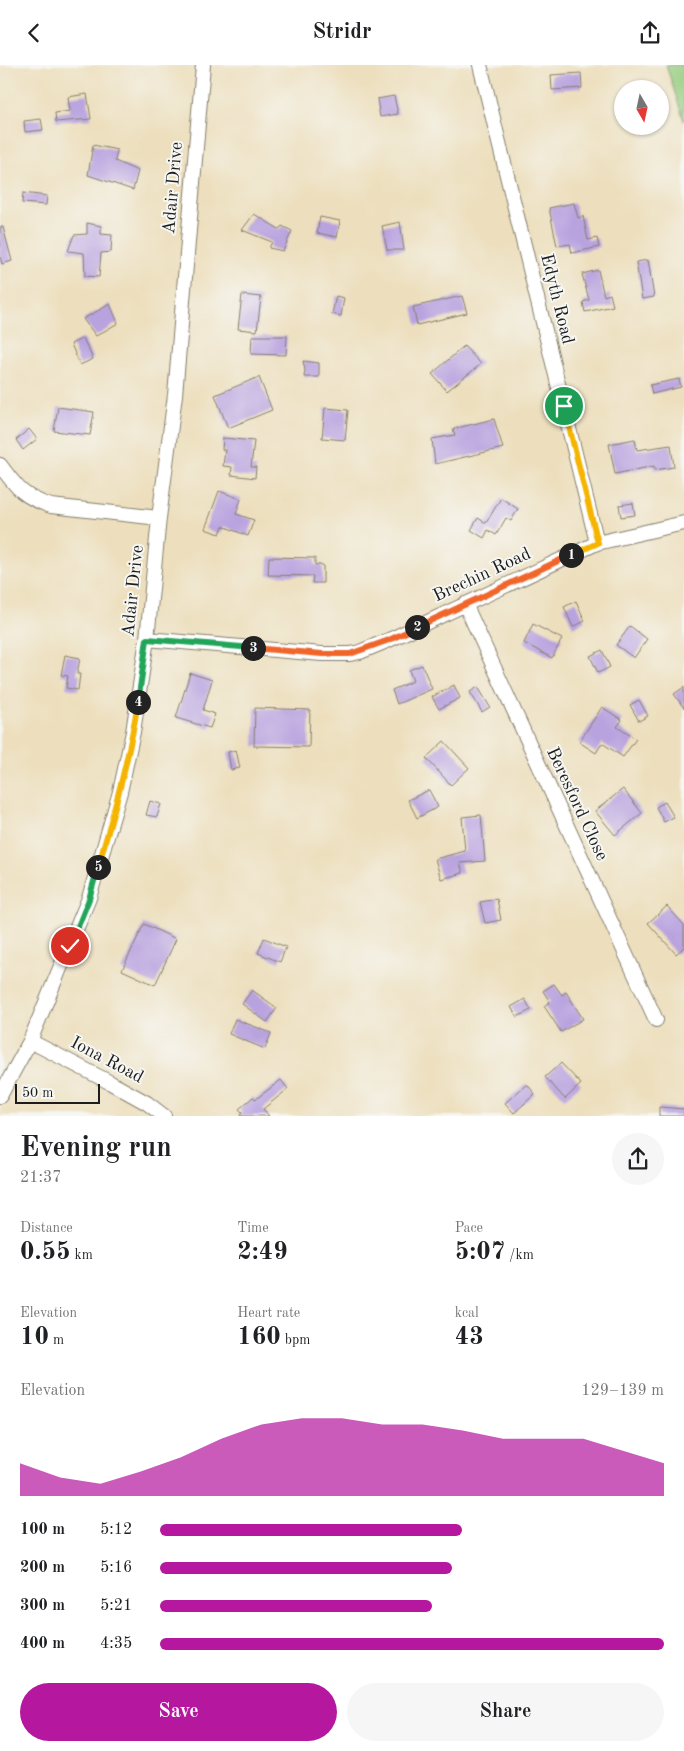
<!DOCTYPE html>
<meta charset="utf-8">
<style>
:root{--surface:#fff;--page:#f6f6f6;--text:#202124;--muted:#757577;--accent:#b5179e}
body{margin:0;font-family:"Old Standard TT",serif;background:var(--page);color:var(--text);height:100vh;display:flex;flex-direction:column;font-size:19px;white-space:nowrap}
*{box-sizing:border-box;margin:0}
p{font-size:16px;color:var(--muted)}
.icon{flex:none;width:28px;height:28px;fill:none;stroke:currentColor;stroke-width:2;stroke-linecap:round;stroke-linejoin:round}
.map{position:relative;height:1051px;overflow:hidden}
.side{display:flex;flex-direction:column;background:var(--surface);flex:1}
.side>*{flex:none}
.needle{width:32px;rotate:171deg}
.controls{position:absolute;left:614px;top:15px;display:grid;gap:10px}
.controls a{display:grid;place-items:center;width:55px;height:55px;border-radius:50%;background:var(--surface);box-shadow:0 1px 4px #0004;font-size:25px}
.scale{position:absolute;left:15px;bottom:12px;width:85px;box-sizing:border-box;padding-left:5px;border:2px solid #1c1c1c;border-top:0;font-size:14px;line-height:18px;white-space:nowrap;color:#1c1c1c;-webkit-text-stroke:4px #f6f6f2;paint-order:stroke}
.pin{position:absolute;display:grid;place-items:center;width:42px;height:42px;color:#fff;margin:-21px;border:2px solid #fff;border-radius:50%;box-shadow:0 1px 5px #0007}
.km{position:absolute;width:25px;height:25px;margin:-12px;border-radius:50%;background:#222;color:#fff;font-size:14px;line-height:25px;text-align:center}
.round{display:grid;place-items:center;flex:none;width:52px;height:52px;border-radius:26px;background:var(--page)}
.head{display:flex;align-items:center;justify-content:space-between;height:85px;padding:0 20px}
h1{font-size:28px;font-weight:700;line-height:38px}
.figures{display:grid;grid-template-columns:repeat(3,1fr);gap:8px;height:85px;padding:5px 20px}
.figures div{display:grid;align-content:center}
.figures b{font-size:25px;font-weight:700}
.figures small{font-size:14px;font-weight:400}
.figures p{font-size:14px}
.chart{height:140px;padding:10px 20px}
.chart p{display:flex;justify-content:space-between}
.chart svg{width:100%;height:90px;margin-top:5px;fill:var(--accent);opacity:.7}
.primary-button{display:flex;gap:10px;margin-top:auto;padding:10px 20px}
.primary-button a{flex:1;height:58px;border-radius:30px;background:var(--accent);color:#fff;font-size:20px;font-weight:700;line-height:58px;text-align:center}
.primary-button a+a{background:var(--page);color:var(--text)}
ul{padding:0 20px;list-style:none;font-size:16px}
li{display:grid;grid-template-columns:80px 60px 1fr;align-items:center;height:38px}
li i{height:12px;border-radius:6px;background:var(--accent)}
header{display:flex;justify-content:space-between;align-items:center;height:65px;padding:0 20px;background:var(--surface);font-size:22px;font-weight:700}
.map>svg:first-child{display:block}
</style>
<header><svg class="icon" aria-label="back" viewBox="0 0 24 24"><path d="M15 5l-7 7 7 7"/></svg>Stridr<svg class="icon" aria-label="share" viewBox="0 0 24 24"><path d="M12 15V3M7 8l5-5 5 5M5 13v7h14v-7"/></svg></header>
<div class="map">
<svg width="684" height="1051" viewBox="0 0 684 1051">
<rect width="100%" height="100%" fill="#f6f6f2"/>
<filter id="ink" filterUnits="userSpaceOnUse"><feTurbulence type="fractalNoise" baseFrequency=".02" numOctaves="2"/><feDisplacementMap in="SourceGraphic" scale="10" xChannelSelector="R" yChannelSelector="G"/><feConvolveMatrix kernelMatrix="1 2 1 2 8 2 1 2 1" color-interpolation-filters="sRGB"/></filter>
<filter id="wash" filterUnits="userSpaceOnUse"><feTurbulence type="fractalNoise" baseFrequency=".0096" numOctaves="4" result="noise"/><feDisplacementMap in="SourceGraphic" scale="20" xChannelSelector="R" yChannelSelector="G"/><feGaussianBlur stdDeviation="1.12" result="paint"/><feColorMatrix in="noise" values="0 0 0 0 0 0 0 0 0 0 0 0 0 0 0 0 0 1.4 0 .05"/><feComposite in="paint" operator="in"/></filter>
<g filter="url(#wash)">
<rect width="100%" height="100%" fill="#eddfbd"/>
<path fill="#94cc7e" stroke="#58744d" d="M 666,0 L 684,0 L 684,56 Z"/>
<g id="blocks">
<path fill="#b9a3df" d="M 581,8 L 582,23 L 552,25 L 551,10 Z
M 87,29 L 91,54 L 56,57 L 55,48 L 70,46 L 68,32 Z
M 394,31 L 398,49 L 380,52 L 377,34 Z
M 41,54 L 43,65 L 25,67 L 24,56 Z
M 93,80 L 117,85 L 115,96 L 138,106 L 133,125 L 88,110 Z
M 23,128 L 47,131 L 46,140 L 22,138 Z
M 574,138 L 578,153 L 583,151 L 588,175 L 597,173 L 599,182 L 572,188 L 570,179 L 557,181 L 549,143 Z
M 254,149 L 279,164 L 282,161 L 292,166 L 283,186 L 269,183 L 272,177 L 242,165 Z
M 320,152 L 340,156 L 337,172 L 317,168 Z
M 400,157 L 404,185 L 387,185 L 382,161 Z
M 87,158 L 101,161 L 101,169 L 112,170 L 111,187 L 101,188 L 99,212 L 85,211 L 84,188 L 68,186 L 74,170 L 87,169 Z
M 0,162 L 3,162 L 12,196 L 2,199 L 0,192 Z
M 648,195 L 654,232 L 642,234 L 636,197 Z
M 598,205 L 604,231 L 610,229 L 613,241 L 585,247 L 583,237 L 589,235 L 582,209 Z
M 242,230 L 261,232 L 257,266 L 238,264 Z
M 336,231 L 344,233 L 341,251 L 332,249 Z
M 462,231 L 467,248 L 417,260 L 413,242 Z
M 110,239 L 118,258 L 96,271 L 83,254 Z
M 252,271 L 287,271 L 286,290 L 251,289 Z
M 83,273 L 93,294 L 80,300 L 71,279 Z
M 464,281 L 481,299 L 447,326 L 432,309 Z
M 303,296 L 319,298 L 319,312 L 304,312 L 305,305 Z
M 259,312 L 272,345 L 228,363 L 215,330 Z
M 679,314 L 681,322 L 652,329 L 650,320 Z
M 58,342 L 94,347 L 90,370 L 54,366 Z
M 325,343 L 348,345 L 345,375 L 322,373 Z
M 494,354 L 503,383 L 435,399 L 432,374 L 455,370 L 453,364 Z
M 29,364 L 37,374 L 23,385 L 16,375 Z
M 223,373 L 254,376 L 251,402 L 256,402 L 255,413 L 231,410 L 232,402 L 223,401 L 225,385 L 222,385 Z
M 635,374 L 637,385 L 671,380 L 674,402 L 655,405 L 654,401 L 615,409 L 609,379 Z
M 219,426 L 241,434 L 236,449 L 254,455 L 248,471 L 223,461 L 220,469 L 205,464 Z
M 501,433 L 518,444 L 511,456 L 506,453 L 496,470 L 488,465 L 484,473 L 471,465 L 478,453 L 486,458 Z
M 633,438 L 635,450 L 621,452 L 619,440 Z
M 269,492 L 315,493 L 315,500 L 323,500 L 323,518 L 312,518 L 313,511 L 268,510 Z
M 576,536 L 585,556 L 573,562 L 564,542 Z
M 533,559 L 562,574 L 552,593 L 524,578 Z
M 630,561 L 647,574 L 634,593 L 616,580 Z
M 602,585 L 610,602 L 598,608 L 590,591 Z
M 65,590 L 80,593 L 77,609 L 80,609 L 78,625 L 66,623 L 68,611 L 61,610 Z
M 422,600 L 432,624 L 397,639 L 392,625 L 413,616 L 409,605 Z
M 190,608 L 212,615 L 203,645 L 215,649 L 210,663 L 176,653 Z
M 454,620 L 460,633 L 439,644 L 432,632 Z
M 478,622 L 490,642 L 482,647 L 470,627 Z
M 684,622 L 684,643 L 674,629 Z
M 639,635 L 648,651 L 639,656 L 630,640 Z
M 602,642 L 622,655 L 617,662 L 636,674 L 623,692 L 602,678 L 596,688 L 579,677 Z
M 255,643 L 310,645 L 309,682 L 254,681 Z
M 444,676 L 469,703 L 451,720 L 426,693 Z
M 236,685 L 240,703 L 231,705 L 228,687 Z
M 623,724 L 642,748 L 615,770 L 595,746 Z
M 429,725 L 438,742 L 417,753 L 408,735 Z
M 150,736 L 161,739 L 157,752 L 146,750 Z
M 665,737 L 674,752 L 664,757 L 656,742 Z
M 481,750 L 485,796 L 460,798 L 463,808 L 441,814 L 435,794 L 465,786 L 462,752 Z
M 497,834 L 501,855 L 485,858 L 480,837 Z
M 667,841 L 684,860 L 684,882 L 676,889 L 648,858 Z
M 144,859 L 176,874 L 155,920 L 122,905 Z
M 264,873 L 286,882 L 280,897 L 258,888 Z
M 554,919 L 562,930 L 566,927 L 583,954 L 561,967 L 544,941 L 550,937 L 543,926 Z
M 252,925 L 277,943 L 267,957 L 242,939 Z
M 525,934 L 531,945 L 517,952 L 511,942 Z
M 235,954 L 271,968 L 265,984 L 229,969 Z
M 561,998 L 581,1019 L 565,1034 L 545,1012 Z
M 281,1015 L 288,1024 L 263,1044 L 269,1051 L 240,1051 L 242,1047 L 239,1044 L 253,1032 L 256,1034 Z
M 527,1019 L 535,1029 L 514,1048 L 505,1038 Z
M 659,1042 L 684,1044 L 684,1051 L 659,1051 Z"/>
</g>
</g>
<g filter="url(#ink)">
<use href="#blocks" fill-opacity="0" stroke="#847e6c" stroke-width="1"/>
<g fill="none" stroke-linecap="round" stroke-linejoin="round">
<defs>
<path id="minor" d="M 480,0 L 597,478
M 0,400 C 17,423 23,432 51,441 L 159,453
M 465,539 L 656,955
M 147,574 L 322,589 L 350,589 L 360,587 L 389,575 L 597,478 L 684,458
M 30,976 L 111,1018 L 147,1038 L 164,1051
M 0,1031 L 30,976 L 89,833 L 120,727 L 133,667 L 147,574 L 159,453 L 175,330 L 203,0"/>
</defs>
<use href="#minor" stroke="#847e6c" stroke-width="16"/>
<use href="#minor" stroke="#fff" stroke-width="14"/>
</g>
</g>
<g fill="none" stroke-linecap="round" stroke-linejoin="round" filter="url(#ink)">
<defs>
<path id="split-1" d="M 564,341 L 598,478 L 571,490"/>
<path id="split-2" d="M 417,562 L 571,490"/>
<path id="split-3" d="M 253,583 L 322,589 L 350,589 L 389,575 L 417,562"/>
<path id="split-4" d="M 138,637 L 147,574 L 253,583"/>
<path id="split-5" d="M 98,802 C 114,747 129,693 138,637"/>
<path id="split-6" d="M 70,881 L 89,834 L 98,802"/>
</defs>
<use href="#split-1" stroke="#fff" stroke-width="10"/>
<use href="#split-2" stroke="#fff" stroke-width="10"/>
<use href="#split-3" stroke="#fff" stroke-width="10"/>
<use href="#split-4" stroke="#fff" stroke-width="10"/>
<use href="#split-5" stroke="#fff" stroke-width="10"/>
<use href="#split-6" stroke="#fff" stroke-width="10"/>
<use href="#split-1" stroke="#f5b400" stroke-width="6"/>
<use href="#split-2" stroke="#f0652b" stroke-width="6"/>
<use href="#split-3" stroke="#f0652b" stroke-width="6"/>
<use href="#split-4" stroke="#22a559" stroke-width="6"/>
<use href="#split-5" stroke="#f5b400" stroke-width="6"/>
<use href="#split-6" stroke="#22a559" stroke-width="6"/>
</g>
<g text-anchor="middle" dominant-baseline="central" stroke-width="4" stroke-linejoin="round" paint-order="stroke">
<g font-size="18" fill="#1c1c1c" stroke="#f6f6f2">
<text transform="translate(173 123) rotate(-85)">Adair Drive</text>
<text transform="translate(557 234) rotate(76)">Edyth Road</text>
<text transform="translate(482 510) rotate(-25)">Brechin Road</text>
<text transform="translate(133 526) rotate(-84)">Adair Drive</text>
<text transform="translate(577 739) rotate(65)">Beresford Close</text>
<text transform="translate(107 995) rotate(28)">Iona Road</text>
</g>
</g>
</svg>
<div class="controls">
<a><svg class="needle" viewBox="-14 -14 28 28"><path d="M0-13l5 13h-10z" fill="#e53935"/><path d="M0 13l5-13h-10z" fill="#757577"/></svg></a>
</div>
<div class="scale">50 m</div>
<div class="pin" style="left:564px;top:341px;background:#1e9e55"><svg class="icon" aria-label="arrive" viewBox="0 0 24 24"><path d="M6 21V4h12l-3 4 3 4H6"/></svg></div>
<div class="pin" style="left:70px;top:881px;background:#d93025"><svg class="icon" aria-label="check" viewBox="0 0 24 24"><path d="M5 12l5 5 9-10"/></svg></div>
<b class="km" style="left:571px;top:490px">1</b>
<b class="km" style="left:417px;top:562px">2</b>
<b class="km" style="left:253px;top:583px">3</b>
<b class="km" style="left:138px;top:637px">4</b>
<b class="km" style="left:98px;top:802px">5</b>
</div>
<section class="side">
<div class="head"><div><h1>Evening run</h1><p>21:37</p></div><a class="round"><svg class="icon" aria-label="share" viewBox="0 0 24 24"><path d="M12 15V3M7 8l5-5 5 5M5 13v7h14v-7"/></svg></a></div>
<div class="figures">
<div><p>Distance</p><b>0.55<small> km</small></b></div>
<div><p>Time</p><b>2:49</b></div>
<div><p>Pace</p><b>5:07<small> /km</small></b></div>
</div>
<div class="figures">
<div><p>Elevation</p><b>10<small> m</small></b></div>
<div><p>Heart rate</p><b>160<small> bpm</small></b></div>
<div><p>kcal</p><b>43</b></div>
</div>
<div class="chart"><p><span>Elevation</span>129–139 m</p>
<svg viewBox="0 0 160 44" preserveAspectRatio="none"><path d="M0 44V28L10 35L20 38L30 32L40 25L50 16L60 9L70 6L80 6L90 9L100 9L110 12L120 16L130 16L140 16L150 22L160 28V44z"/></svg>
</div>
<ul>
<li><b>100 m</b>5:12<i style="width:60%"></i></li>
<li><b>200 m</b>5:16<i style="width:58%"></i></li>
<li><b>300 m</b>5:21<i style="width:54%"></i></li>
<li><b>400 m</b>4:35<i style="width:100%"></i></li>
</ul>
<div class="primary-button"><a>Save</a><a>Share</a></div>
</section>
